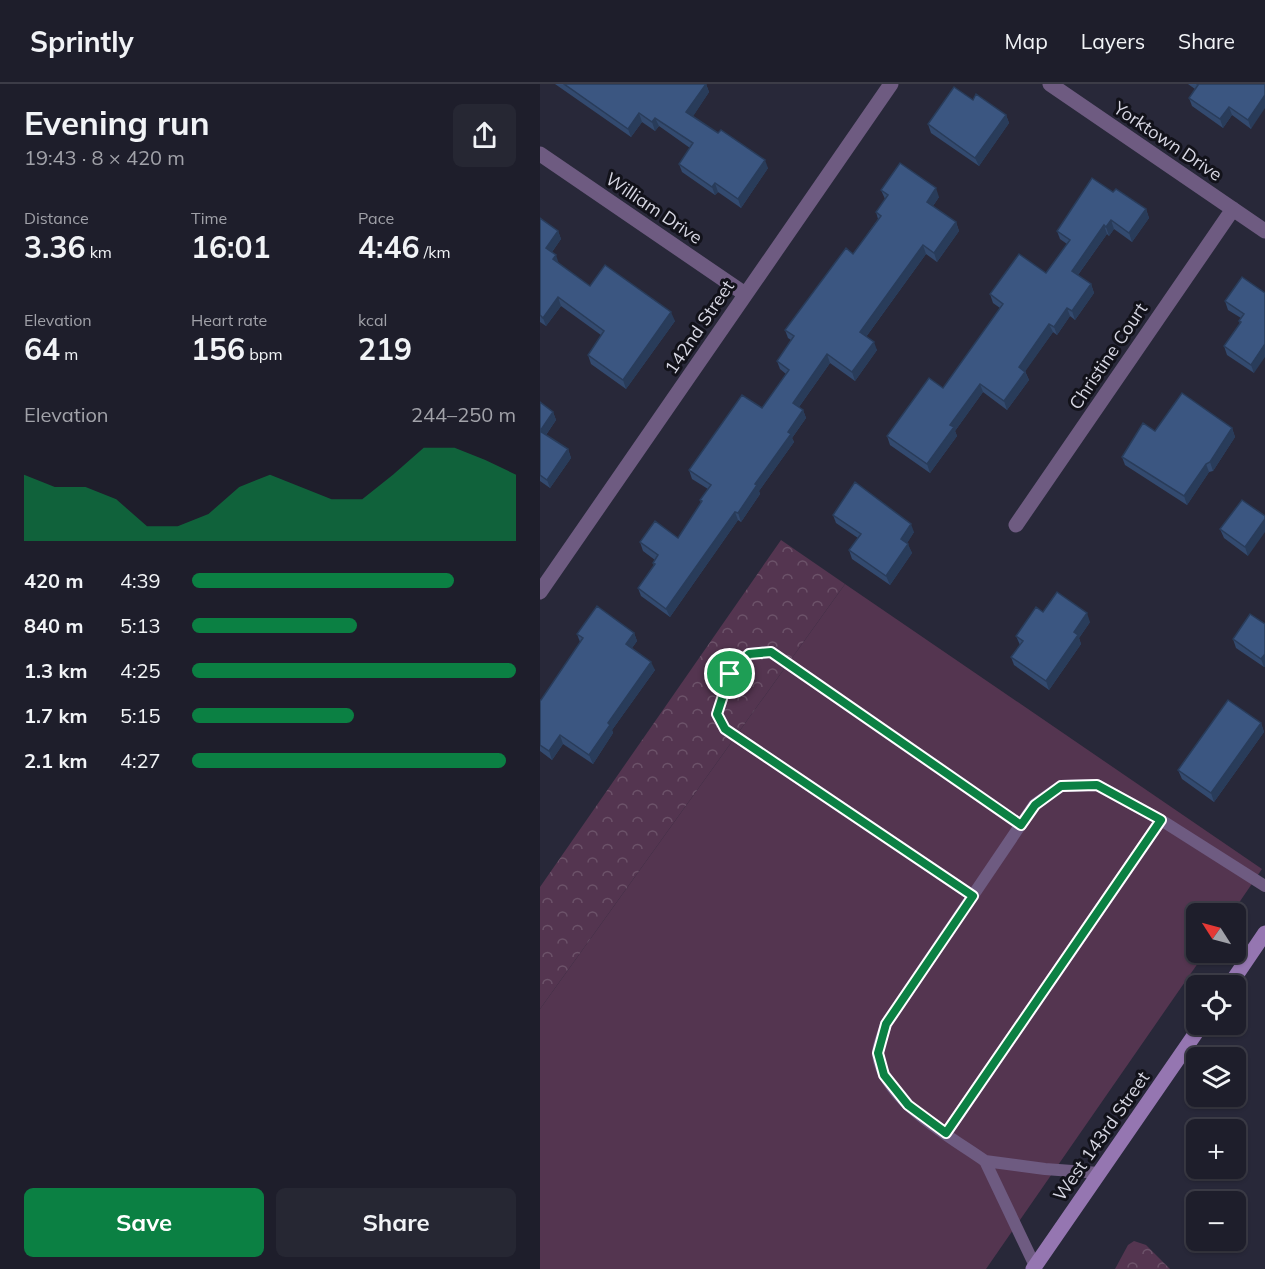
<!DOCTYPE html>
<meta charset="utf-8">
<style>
:root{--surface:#1e1e2b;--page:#262733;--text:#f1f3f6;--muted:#a1a2a9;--line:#3c3c47;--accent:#0b8043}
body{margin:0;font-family:Mulish,sans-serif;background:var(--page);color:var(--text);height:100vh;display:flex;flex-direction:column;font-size:22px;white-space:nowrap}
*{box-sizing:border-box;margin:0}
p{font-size:20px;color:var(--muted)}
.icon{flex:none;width:33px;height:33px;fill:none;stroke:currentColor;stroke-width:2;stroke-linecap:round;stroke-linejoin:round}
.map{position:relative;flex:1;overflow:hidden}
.details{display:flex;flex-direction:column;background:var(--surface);width:540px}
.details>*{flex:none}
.needle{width:39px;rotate:306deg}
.tools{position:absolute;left:646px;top:819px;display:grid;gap:12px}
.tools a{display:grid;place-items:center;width:60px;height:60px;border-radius:9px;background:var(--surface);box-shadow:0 2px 4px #0004,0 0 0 2px var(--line);font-size:30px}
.pin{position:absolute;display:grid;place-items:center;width:51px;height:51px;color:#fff;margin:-26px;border:3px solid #fff;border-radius:50%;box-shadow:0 2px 6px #0007}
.round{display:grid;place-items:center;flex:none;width:63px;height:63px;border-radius:9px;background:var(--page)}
.overview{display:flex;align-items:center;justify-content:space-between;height:102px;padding:0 24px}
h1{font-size:33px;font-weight:700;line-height:45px}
.figures{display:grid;grid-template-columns:repeat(3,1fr);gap:9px;height:102px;padding:6px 24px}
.figures div{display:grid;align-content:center}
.figures b{font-size:30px;font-weight:700}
.figures small{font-size:16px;font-weight:400}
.figures p{font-size:16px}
.chart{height:168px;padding:12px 24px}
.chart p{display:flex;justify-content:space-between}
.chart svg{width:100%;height:108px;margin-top:6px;fill:var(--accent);opacity:.7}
.cta{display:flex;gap:12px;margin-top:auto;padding:12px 24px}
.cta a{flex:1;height:69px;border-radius:9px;background:var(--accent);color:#fff;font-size:24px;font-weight:700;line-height:69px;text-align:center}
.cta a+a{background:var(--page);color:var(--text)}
ul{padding:0 24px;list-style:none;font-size:20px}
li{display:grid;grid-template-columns:96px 72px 1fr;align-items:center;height:45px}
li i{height:15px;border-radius:8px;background:var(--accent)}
header{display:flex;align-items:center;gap:36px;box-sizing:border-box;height:84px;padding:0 30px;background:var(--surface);border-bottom:2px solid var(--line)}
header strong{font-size:28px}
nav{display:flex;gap:33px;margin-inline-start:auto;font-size:21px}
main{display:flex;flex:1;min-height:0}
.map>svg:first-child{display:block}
</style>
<header>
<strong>Sprintly</strong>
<nav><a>Map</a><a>Layers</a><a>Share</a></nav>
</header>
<main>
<section class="details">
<div class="overview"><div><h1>Evening run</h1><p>19:43 · 8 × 420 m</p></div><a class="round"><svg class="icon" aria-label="share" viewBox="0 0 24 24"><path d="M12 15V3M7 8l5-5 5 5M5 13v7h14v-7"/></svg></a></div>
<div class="figures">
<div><p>Distance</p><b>3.36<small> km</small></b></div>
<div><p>Time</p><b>16:01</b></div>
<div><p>Pace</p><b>4:46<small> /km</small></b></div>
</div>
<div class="figures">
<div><p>Elevation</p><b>64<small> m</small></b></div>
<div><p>Heart rate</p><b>156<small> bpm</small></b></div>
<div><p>kcal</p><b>219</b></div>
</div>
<div class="chart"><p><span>Elevation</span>244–250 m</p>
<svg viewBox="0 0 160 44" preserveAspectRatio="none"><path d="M0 44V17L10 22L20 22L30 27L40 38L50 38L60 33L70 22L80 17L90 22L100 27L110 27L120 17L130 6L140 6L150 11L160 17V44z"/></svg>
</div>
<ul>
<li><b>420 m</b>4:39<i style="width:81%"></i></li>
<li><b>840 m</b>5:13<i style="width:51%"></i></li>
<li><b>1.3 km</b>4:25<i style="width:100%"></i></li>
<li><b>1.7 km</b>5:15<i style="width:50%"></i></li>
<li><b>2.1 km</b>4:27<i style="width:97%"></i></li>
</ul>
<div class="cta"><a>Save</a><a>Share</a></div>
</section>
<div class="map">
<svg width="725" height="1185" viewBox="0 0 725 1185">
<defs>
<pattern id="forest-crowns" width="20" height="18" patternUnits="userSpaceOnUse" patternTransform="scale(1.5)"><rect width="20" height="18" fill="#543550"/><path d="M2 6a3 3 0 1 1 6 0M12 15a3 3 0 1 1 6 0" fill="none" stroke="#6c5269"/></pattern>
</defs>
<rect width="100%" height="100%" fill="#282839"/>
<path fill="#543550" d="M 305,500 L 722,785 L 692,829 L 657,830 L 657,868 L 665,869 L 446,1185 L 0,1185 L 0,925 Z"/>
<path fill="url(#forest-crowns)" d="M 241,456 L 305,500 L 0,925 L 0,803 Z
M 594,1157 L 606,1161 L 630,1185 L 575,1185 L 588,1161 Z"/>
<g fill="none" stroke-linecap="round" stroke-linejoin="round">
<path stroke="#6e5b81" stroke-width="12" d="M 433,812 L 185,645 L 177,630 L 190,590 L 209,570 L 231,568 L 481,741
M 406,1049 L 621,736
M 445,1077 C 411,1053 344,1017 338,971 C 337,962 344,949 346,940 L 494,721 L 521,702 L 557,701 L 621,736 L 725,802
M 495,1182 L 445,1077 L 505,1085 L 559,1089"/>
<path stroke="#6e5b81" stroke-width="15" d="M 510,0 L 725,147
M 0,70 L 205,210
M 476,441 L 693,125
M 0,508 L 351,0"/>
<path stroke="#9576b1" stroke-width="15" d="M 689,902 L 725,849
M 493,1185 L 662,940"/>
</g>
<path fill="#334a6f" d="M 15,0 L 166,0 L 169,8 L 153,32 L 228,84 L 201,124 L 178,108 L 175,111 L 142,88 L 139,80 L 150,64 L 119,42 L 115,47 L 102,38 L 91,53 Z
M 648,0 L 725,0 L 711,45 L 692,31 L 683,44 L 652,22 L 649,14 L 655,5 Z
M 433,16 L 466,31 L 469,39 L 439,82 L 391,49 L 388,40 Z
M 341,106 L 399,113 L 393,122 L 416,138 L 419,147 L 397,178 L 386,170 L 326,253 L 337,266 L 315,297 L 290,279 L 259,323 L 263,326 L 266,334 L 252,354 L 254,358 L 219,407 L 220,410 L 201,438 L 198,436 L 130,533 L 101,512 L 98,504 L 114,482 L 113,479 L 115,476 L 103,467 L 100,458 L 138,454 L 161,419 L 160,416 L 168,405 L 152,395 L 149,386 L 222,324 L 246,290 L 240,285 L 237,277 L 251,256 L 248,254 L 245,246 L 313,170 L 338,135 L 336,128 L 345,115 Z
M 573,108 L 606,125 L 609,134 L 592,158 L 574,145 L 569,152 L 567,150 L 538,191 L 551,200 L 554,209 L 535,236 L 530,232 L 517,251 L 513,248 L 485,287 L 489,296 L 467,326 L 443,308 L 415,347 L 417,352 L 390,389 L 350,361 L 347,352 L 403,304 L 460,224 L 453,219 L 450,210 L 506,189 L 527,160 L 520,155 L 517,147 Z
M 0,134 L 18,147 L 21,155 L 12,168 L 19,180 L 50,202 L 135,237 L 86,305 L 51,280 L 48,271 L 61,251 L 21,222 L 6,242 L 0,238 Z
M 702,193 L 714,289 L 687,271 L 684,262 L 700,240 L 699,237 L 701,234 L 688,226 L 685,217 Z
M 0,318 L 13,328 L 16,336 L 6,351 L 28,365 L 31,374 L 10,404 L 0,397 Z
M 692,344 L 695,353 L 673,387 L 669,388 L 647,421 L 585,381 L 582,373 L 615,347 Z
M 702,416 L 708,472 L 684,454 L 680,445 Z
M 293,431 L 374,448 L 367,459 L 372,469 L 350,501 L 312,475 L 309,466 L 318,454 L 296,439 Z
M 503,528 L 550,538 L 539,554 L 541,560 L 509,606 L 474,581 L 471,573 L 480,561 L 476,552 Z
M 725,540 L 724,583 L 696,564 L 693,555 Z
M 94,549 L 97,557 L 92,564 L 115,586 L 72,646 L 73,649 L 53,680 L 23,660 L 12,676 L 0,667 L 0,616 L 1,616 L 40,558 L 37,550 Z
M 721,639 L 724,648 L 674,718 L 642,695 L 638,686 Z"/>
<path fill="#293c5a" d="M 166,0 L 169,8 L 150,37 L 146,28 Z
M 725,11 L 725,24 L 711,45 L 708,36 Z
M 689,23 L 692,31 L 683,44 L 680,35 Z
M 99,29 L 102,38 L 91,53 L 88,45 Z
M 466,31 L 469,39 L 439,82 L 435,74 Z
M 115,34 L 119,42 L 115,47 L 112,38 Z
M 225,76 L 228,84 L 201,124 L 198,115 Z
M 175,99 L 178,108 L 175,111 L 172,103 Z
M 396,104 L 399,113 L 390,126 L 387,118 Z
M 606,125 L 609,134 L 592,158 L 589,149 Z
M 571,136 L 574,145 L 569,152 L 566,143 Z
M 416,138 L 419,147 L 397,178 L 394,169 Z
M 564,141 L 567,150 L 535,195 L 532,187 Z
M 18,147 L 21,155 L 9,172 L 6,164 Z
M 383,161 L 386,170 L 323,257 L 320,248 Z
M 16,171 L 19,180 L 13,175 Z
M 551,200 L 554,209 L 535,236 L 532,227 Z
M 18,213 L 21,222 L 6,242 L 3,234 Z
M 527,224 L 530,232 L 517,251 L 514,243 Z
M 131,228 L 135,237 L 86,305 L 83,296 Z
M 509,240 L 513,248 L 482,292 L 479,283 Z
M 334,258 L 337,266 L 315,297 L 312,288 Z
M 725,260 L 725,273 L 714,289 L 711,281 Z
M 287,270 L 290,279 L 256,327 L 253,319 Z
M 485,288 L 489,296 L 467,326 L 464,317 Z
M 440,300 L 443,308 L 415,347 L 417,352 L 390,389 L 387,380 L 410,341 Z
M 263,326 L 266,334 L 252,354 L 254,358 L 219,407 L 220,410 L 201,438 L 198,429 L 215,400 Z
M 13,328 L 16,336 L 3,355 L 0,347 Z
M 692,344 L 695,353 L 673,387 L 670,378 Z
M 28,365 L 31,374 L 10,404 L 7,396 Z
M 666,380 L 669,388 L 647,421 L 644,412 Z
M 195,428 L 198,436 L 130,533 L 126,525 Z
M 725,435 L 725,448 L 708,472 L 705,463 Z
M 371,440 L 374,448 L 364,464 L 361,455 Z
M 368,460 L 372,469 L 350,501 L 346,492 Z
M 547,529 L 550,538 L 539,554 L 541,560 L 509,606 L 506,597 L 534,548 Z
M 94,549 L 97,557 L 89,568 L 86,560 Z
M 725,570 L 725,583 L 724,583 L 721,575 Z
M 111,578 L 115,586 L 72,646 L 73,649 L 53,680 L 49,671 L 68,639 Z
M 721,639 L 724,648 L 674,718 L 671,709 Z
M 20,651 L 23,660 L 12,676 L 9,667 Z"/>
<path fill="#3b5681" stroke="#293c5a" stroke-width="1.5" d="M 24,0 L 166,0 L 146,28 L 178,49 L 181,46 L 225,76 L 198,115 L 175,99 L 172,103 L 139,80 L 153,59 L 115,34 L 112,38 L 99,29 L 88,45 Z
M 657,0 L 725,0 L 725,11 L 708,36 L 689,23 L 680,35 L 649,14 L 658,1 Z
M 414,3 L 433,16 L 436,10 L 466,31 L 435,74 L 388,40 Z
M 360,79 L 396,104 L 387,118 L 416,138 L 394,169 L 383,161 L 320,248 L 334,258 L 312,288 L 287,270 L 253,319 L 263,326 L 248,348 L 251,350 L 215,400 L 217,401 L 198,429 L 195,428 L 126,525 L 98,504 L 115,480 L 113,479 L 118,471 L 100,458 L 115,437 L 138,454 L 162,417 L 160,416 L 171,401 L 149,386 L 202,311 L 222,324 L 249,286 L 237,277 L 254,252 L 245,246 L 306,164 L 313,170 L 341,132 L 336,128 L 348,111 L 341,106 Z
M 552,94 L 573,108 L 576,105 L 606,125 L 589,149 L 571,136 L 566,143 L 564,141 L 532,187 L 551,200 L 532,227 L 527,224 L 514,243 L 509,240 L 479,283 L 485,288 L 464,317 L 440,300 L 410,341 L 414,343 L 387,380 L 347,352 L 389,294 L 403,304 L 463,220 L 450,210 L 479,170 L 506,189 L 530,156 L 517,147 Z
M 0,134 L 18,147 L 6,164 L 16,171 L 13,175 L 50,202 L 65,181 L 131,228 L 83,296 L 48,271 L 64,247 L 18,213 L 3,234 L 0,231 Z
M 702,193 L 725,209 L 725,260 L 711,281 L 684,262 L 701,238 L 699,237 L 704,230 L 685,217 Z
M 642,309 L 692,344 L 670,378 L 666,380 L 644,412 L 582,373 L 603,339 L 615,347 Z
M 0,318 L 13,328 L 0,347 L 28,365 L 7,396 L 0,391 Z
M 315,398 L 371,440 L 361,455 L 368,460 L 346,492 L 309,466 L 321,450 L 293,431 Z
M 702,416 L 725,432 L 725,435 L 705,463 L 680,445 Z
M 517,508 L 547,529 L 534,548 L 538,551 L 506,597 L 471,573 L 483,557 L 476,552 L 496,523 L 503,528 Z
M 57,522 L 94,549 L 86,560 L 111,578 L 68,639 L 70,641 L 49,671 L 20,651 L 9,667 L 0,661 L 0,616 L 1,616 L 43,554 L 37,550 Z
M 710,530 L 725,540 L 725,570 L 721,575 L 693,555 Z
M 688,616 L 721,639 L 671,709 L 638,686 Z"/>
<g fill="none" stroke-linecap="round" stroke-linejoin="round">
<defs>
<path id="route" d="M 231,568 L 481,741 L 495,721 L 521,702 L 557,701 L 621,736 L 406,1049 L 368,1021 L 344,991 L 338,969 L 346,940 L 433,812 L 185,645 L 177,630 L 190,590 L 209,570 Z"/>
</defs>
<use href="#route" stroke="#fff" stroke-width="12"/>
<use href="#route" stroke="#0b8043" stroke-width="8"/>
</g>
<g text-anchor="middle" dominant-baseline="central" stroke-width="6" stroke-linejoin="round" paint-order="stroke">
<g font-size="18" fill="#d7d7e3" stroke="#12121a">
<text transform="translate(628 57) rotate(34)">Yorktown Drive</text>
<text transform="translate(114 124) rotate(34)">William Drive</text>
<text transform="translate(159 243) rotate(-56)">142nd Street</text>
<text transform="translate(568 272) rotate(-56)">Christine Court</text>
<text transform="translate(561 1052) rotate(-55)">West 143rd Street</text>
</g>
</g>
</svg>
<div class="tools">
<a><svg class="needle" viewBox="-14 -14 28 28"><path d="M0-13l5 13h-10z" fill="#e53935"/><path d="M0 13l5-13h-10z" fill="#a1a2a9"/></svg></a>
<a><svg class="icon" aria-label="locate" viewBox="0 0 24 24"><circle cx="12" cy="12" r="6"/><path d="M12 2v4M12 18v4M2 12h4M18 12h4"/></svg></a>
<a><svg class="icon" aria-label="layers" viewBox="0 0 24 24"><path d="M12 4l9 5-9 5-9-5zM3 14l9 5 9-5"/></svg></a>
<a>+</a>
<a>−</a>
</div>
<div class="pin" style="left:190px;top:590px;background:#1e9e55"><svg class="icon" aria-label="arrive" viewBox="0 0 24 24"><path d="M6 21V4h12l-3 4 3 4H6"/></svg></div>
</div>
</main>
